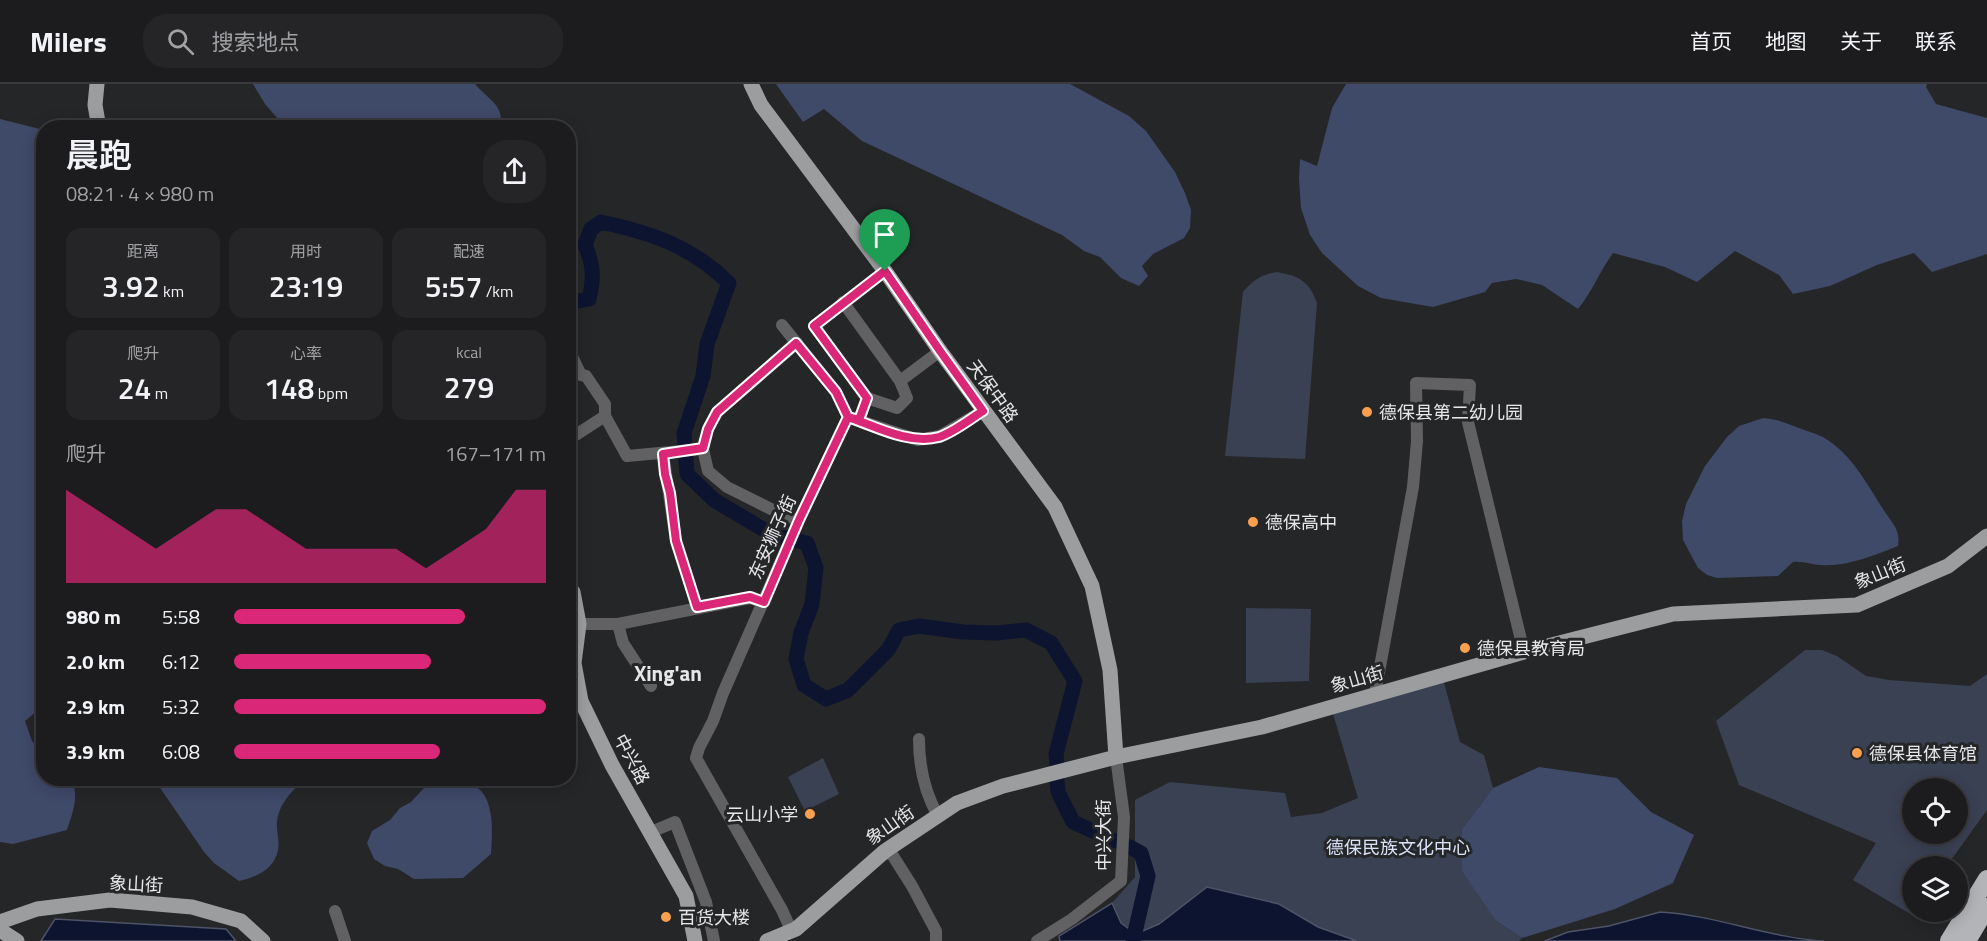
<!DOCTYPE html>
<html lang="zh">
<meta charset="utf-8">
<style>
:root{--surface:#1c1c1e;--page:#252527;--text:#f1f3f6;--muted:#a0a1a4;--line:#3a3a3c;--accent:#db2777}
body{margin:0;font-family:"Titillium Web","Noto Sans SC",sans-serif;background:var(--page);color:var(--text);height:100vh;display:flex;flex-direction:column;font-size:22px;white-space:nowrap}
*{box-sizing:border-box;margin:0}
p{font-size:20px;color:var(--muted)}
.icon{flex:none;width:33px;height:33px;fill:none;stroke:currentColor;stroke-width:2;stroke-linecap:round;stroke-linejoin:round}
.map{position:relative;flex:1;overflow:hidden}
.drawer{position:absolute;left:36px;top:36px;width:540px;height:666px;display:flex;flex-direction:column;background:var(--surface);border-radius:24px;box-shadow:0 3px 15px #0003,0 0 0 2px var(--line)}
.drawer>*{flex:none}
.buttons{position:absolute;left:1902px;top:694px;display:grid;gap:12px}
.buttons a{display:grid;place-items:center;width:66px;height:66px;border-radius:50%;background:var(--surface);box-shadow:0 3px 15px #0003,0 0 0 2px var(--line);font-size:30px}
.pin{position:absolute;display:grid;place-items:center;width:51px;height:51px;color:#fff;margin:-62px -26px;border-radius:50% 50% 50% 0;rotate:-45deg;box-shadow:0 0 6px #0007}
.pin .icon{rotate:45deg}
.round{display:grid;place-items:center;flex:none;width:63px;height:63px;border-radius:24px;background:var(--page)}
.overview{display:flex;align-items:center;justify-content:space-between;height:102px;padding:0 30px}
h1{font-size:33px;font-weight:600;line-height:45px}
.metrics{display:grid;grid-template-columns:repeat(3,1fr);gap:9px;height:102px;padding:6px 30px}
.metrics div{display:grid;align-content:center;border-radius:15px;background:var(--page);text-align:center}
.metrics b{font-size:30px;font-weight:600}
.metrics small{font-size:16px;font-weight:400}
.metrics p{font-size:16px}
.chart{height:168px;padding:12px 30px}
.chart p{display:flex;justify-content:space-between}
.chart svg{width:100%;height:108px;margin-top:6px;fill:var(--accent);opacity:.7}
ul{padding:0 30px;list-style:none;font-size:20px}
li{display:grid;grid-template-columns:96px 72px 1fr;align-items:center;height:45px}
li i{height:15px;border-radius:8px;background:var(--accent)}
header{display:flex;align-items:center;gap:36px;box-sizing:border-box;height:84px;padding:0 30px;background:var(--surface);border-bottom:2px solid var(--line)}
header strong{font-size:28px}
nav{display:flex;gap:33px;margin-inline-start:auto;font-size:21px}
.search{width:420px;height:54px;background:var(--page);display:flex;align-items:center;gap:15px;box-sizing:border-box;padding:0 21px;border-radius:24px;color:var(--muted);font-size:22px}
.map>svg:first-child{display:block}
</style>
<header>
<strong>Milers</strong>
<div class="search"><svg class="icon" aria-label="search" viewBox="0 0 24 24"><circle cx="10" cy="10" r="6"/><path d="M15 15l6 6"/></svg>搜索地点</div>
<nav><a>首页</a><a>地图</a><a>关于</a><a>联系</a></nav>
</header>
<div class="map">
<svg width="1987" height="857" viewBox="0 0 1987 857">
<rect width="100%" height="100%" fill="#252628"/>
<path fill="#3a4153" fill-rule="evenodd" d="M 1277,188 C 1298,192 1309,196 1317,219 L 1305,375 L 1225,372 L 1243,208 C 1253,196 1261,191 1277,188 Z
M 1246,524 L 1311,525 L 1309,597 L 1246,599 Z
M 1805,566 L 1822,566 L 1837,572 L 1866,592 L 1889,596 L 1970,602 L 1987,590 L 1987,726 L 1946,783 L 1912,783 L 1912,828 L 1914,828 L 1912,831 L 1853,796 L 1876,759 L 1739,701 L 1716,637 ZM 1912,705 L 1958,705 L 1958,750 L 1912,750 Z
M 1442,591 L 1460,658 L 1484,671 L 1493,704 L 1462,745 L 1496,837 L 1522,854 L 1519,857 L 1357,857 L 1318,843 L 1279,820 L 1207,803 L 1159,840 L 1136,851 L 1121,839 L 1112,819 L 1135,793 L 1135,716 L 1170,698 L 1285,709 L 1291,733 L 1322,729 L 1358,714 L 1331,623 Z
M 823,674 L 839,710 L 805,727 L 788,693 Z"/>
<path fill="#3f4968" d="M 253,0 L 475,0 C 487,15 507,22 499,44 L 285,43 L 265,20 Z
M 776,0 L 1070,0 L 1129,32 L 1146,47 L 1175,88 L 1185,109 L 1191,126 L 1190,144 L 1184,154 L 1153,170 L 1142,182 L 1148,192 L 1139,202 L 1121,194 L 1100,173 L 1084,167 L 1062,151 L 862,57 L 824,25 L 803,38 Z
M 1346,0 L 1927,0 L 1926,3 L 1936,20 L 1987,34 L 1987,170 L 1932,188 L 1914,169 L 1877,181 L 1830,202 L 1793,210 L 1779,191 L 1735,167 L 1697,198 L 1665,183 L 1613,169 C 1600,187 1592,208 1578,225 L 1542,201 L 1516,195 L 1492,199 L 1485,208 L 1433,223 L 1381,214 L 1358,202 L 1322,169 L 1310,151 L 1301,124 L 1299,95 L 1300,75 L 1317,82 L 1332,24 Z
M 0,35 L 44,46 L 44,628 L 37,627 L 25,637 L 32,657 L 43,668 L 44,694 L 72,695 C 79,713 73,728 67,746 L 13,760 L 0,758 Z
M 1763,334 C 1778,335 1785,339 1799,344 C 1810,348 1822,351 1832,359 C 1854,375 1869,403 1883,425 C 1891,438 1901,445 1898,462 C 1875,471 1847,483 1821,481 C 1812,481 1803,477 1793,478 L 1778,492 L 1717,494 L 1707,491 L 1698,484 L 1683,456 L 1682,437 L 1686,420 L 1705,382 L 1727,353 L 1739,342 Z
M 1539,683 L 1617,694 L 1651,728 L 1694,751 L 1673,799 L 1615,825 L 1522,854 L 1496,837 L 1462,787 L 1462,745 L 1493,704 Z
M 154,695 L 305,695 C 293,706 279,719 277,738 C 276,747 280,757 278,766 C 274,786 256,793 239,797 L 214,779 L 204,768 Z
M 436,697 C 449,698 468,697 479,705 C 495,719 492,751 491,770 L 463,794 L 414,795 L 398,785 L 385,782 L 374,775 L 367,759 L 372,747 L 390,736 L 400,724 L 411,718 L 423,705 Z"/>
<path fill="#0d142f" stroke="#4e5367" stroke-width="1.5" d="M 1207,803 L 1279,820 L 1318,843 L 1357,857 L 1060,857 L 1059,852 L 1112,819 L 1121,839 L 1136,850 L 1159,840 Z
M 1660,828 C 1716,831 1768,854 1824,857 L 1545,857 L 1568,848 L 1609,842 Z
M 55,835 L 226,845 L 236,857 L 41,857 Z"/>
<g fill="none" stroke-linecap="round" stroke-linejoin="round">
<path stroke="#0d142f" stroke-width="15" d="M 568,219 L 589,215 C 594,194 594,182 585,161 L 591,145 L 601,138 C 652,149 691,162 729,199 L 707,260 L 703,292 L 684,349 L 687,390 L 714,416 L 773,451 L 807,459 L 816,484 L 812,520 L 801,549 L 796,575 L 804,601 L 826,615 L 848,606 L 888,566 L 899,546 L 919,542 L 963,548 L 996,549 L 1026,546 L 1051,559 L 1075,597 L 1056,670 L 1057,681
M 1057,696 L 1058,708 L 1073,738 L 1115,757
M 1130,763 L 1141,769 L 1148,792 L 1133,857"/>
<path stroke="#616163" stroke-width="12" d="M 843,218 L 900,297
M 782,241 L 836,308 L 848,333
M 797,259 L 717,328 L 708,345 L 703,365 L 708,387 L 727,403 L 783,431 L 799,436
M 568,264 L 581,291 L 586,292 L 605,320 L 605,332 L 627,372 L 703,365
M 867,314 L 897,324 L 907,314 L 900,297 L 940,267
M 859,336 L 867,314 L 814,242 L 885,187
M 568,356 L 605,332
M 663,370 L 676,457 L 697,523
M 579,540 L 618,540 L 750,514 L 763,518
M 618,540 L 623,559 L 651,602
M 1375,610 L 1413,403 L 1417,357 L 1416,299 L 1470,301 L 1468,338 L 1524,568
M 919,655 C 919,681 925,709 938,732
M 651,748 L 675,738 L 706,818 L 714,857
M 885,767 L 893,772 L 912,802 L 936,847 L 936,857
M 335,827 L 345,857
M 791,846 L 782,826 L 696,674 L 699,664 L 713,637 L 723,609 L 799,436 L 848,333 L 918,356 L 940,352 L 983,327
M 1037,857 L 1072,835 L 1121,797 L 1124,733 L 1116,673"/>
<path stroke="#9c9d9f" stroke-width="15" d="M 97,0 L 95,21 L 99,44
M 751,0 L 761,21 L 885,187 L 940,267 L 1055,423 L 1092,502 L 1110,586 L 1116,673
M 568,503 L 573,508 L 579,540 L 574,579 L 581,617 L 612,681 L 686,812 L 695,857
M 0,838 L 37,825 L 110,816 L 192,823 L 241,837 L 263,857
M 0,846 L 17,857
M 767,857 L 796,845 L 885,767 L 957,719 L 1003,702 L 1116,673 L 1262,643 L 1524,568 L 1673,530 L 1857,521 L 1948,482 L 1987,452"/>
<path stroke="#b3b4b7" stroke-width="18" d="M 1949,857 L 1987,795
M 1967,857 L 1987,823"/>
</g>
<g fill="none" stroke-linecap="round" stroke-linejoin="round">
<defs>
<path id="route" d="M 885,187 L 814,242 L 867,314 L 859,336 L 848,333 L 799,436 L 764,518 L 750,513 L 697,523 L 676,457 L 670,409 L 665,390 L 663,370 L 703,364 L 708,345 L 717,328 L 796,259 L 836,308 L 848,333 C 875,342 909,361 939,353 C 954,348 970,335 983,327 L 940,267 L 885,187"/>
</defs>
<use href="#route" stroke="#fff" stroke-width="12"/>
<use href="#route" stroke="#db2777" stroke-width="8"/>
</g>
<g fill="#fa9f4e" stroke="#252628" stroke-width="2">
<circle cx="1367" cy="328" r="6"/>
<circle cx="1253" cy="438" r="6"/>
<circle cx="1465" cy="564" r="6"/>
<circle cx="1857" cy="669" r="6"/>
<circle cx="810" cy="730" r="6"/>
<circle cx="666" cy="833" r="6"/>
</g>
<g text-anchor="middle" dominant-baseline="central" stroke-width="6" stroke-linejoin="round" paint-order="stroke">
<g font-size="18" fill="#e6e7e9" stroke="#252628">
<text transform="translate(993 307) rotate(54)">天保中路</text>
<text transform="translate(772 453) rotate(-66)">东安狮子街</text>
<text transform="translate(1880 489) rotate(-22)">象山街</text>
<text transform="translate(1357 595) rotate(-16)">象山街</text>
<text transform="translate(632 675) rotate(62)">中兴路</text>
<text transform="translate(890 741) rotate(-35)">象山街</text>
<text transform="translate(1103 751) rotate(-90)">中兴大街</text>
<text transform="translate(136 800) rotate(3)">象山街</text>
</g>
<g font-size="18" fill="#e6e7e9" stroke="#252628" text-anchor="start">
<text x="1379" y="328">德保县第二幼儿园</text>
<text x="1265" y="438">德保高中</text>
<text x="1477" y="564">德保县教育局</text>
<text x="1869" y="669">德保县体育馆</text>
<text x="798" y="730" text-anchor="end">云山小学</text>
<text x="678" y="833">百货大楼</text>
</g>
<g font-size="18" fill="#dbe3fb" stroke="#252628">
<text x="1398" y="763">德保民族文化中心</text>
</g>
<g font-size="21" font-weight="bold" fill="#e6e7e9" stroke="#252628">
<text x="668" y="589">Xing'an</text>
</g>
</g>
</svg>
<div class="buttons">
<a><svg class="icon" aria-label="locate" viewBox="0 0 24 24"><circle cx="12" cy="12" r="6"/><path d="M12 2v4M12 18v4M2 12h4M18 12h4"/></svg></a>
<a><svg class="icon" aria-label="layers" viewBox="0 0 24 24"><path d="M12 4l9 5-9 5-9-5zM3 14l9 5 9-5"/></svg></a>
</div>
<div class="pin" style="left:885px;top:187px;background:#1e9e55"><svg class="icon" aria-label="arrive" viewBox="0 0 24 24"><path d="M6 21V4h12l-3 4 3 4H6"/></svg></div>
<section class="drawer">
<div class="overview"><div><h1>晨跑</h1><p>08:21 · 4 × 980 m</p></div><a class="round"><svg class="icon" aria-label="share" viewBox="0 0 24 24"><path d="M12 15V3M7 8l5-5 5 5M5 13v7h14v-7"/></svg></a></div>
<div class="metrics">
<div><p>距离</p><b>3.92<small> km</small></b></div>
<div><p>用时</p><b>23:19</b></div>
<div><p>配速</p><b>5:57<small> /km</small></b></div>
</div>
<div class="metrics">
<div><p>爬升</p><b>24<small> m</small></b></div>
<div><p>心率</p><b>148<small> bpm</small></b></div>
<div><p>kcal</p><b>279</b></div>
</div>
<div class="chart"><p><span>爬升</span>167–171 m</p>
<svg viewBox="0 0 160 44" preserveAspectRatio="none"><path d="M0 44V6L10 14L20 22L30 30L40 22L50 14L60 14L70 22L80 30L90 30L100 30L110 30L120 38L130 30L140 22L150 6L160 6V44z"/></svg>
</div>
<ul>
<li><b>980 m</b>5:58<i style="width:74%"></i></li>
<li><b>2.0 km</b>6:12<i style="width:63%"></i></li>
<li><b>2.9 km</b>5:32<i style="width:100%"></i></li>
<li><b>3.9 km</b>6:08<i style="width:66%"></i></li>
</ul>
</section>
</div>
